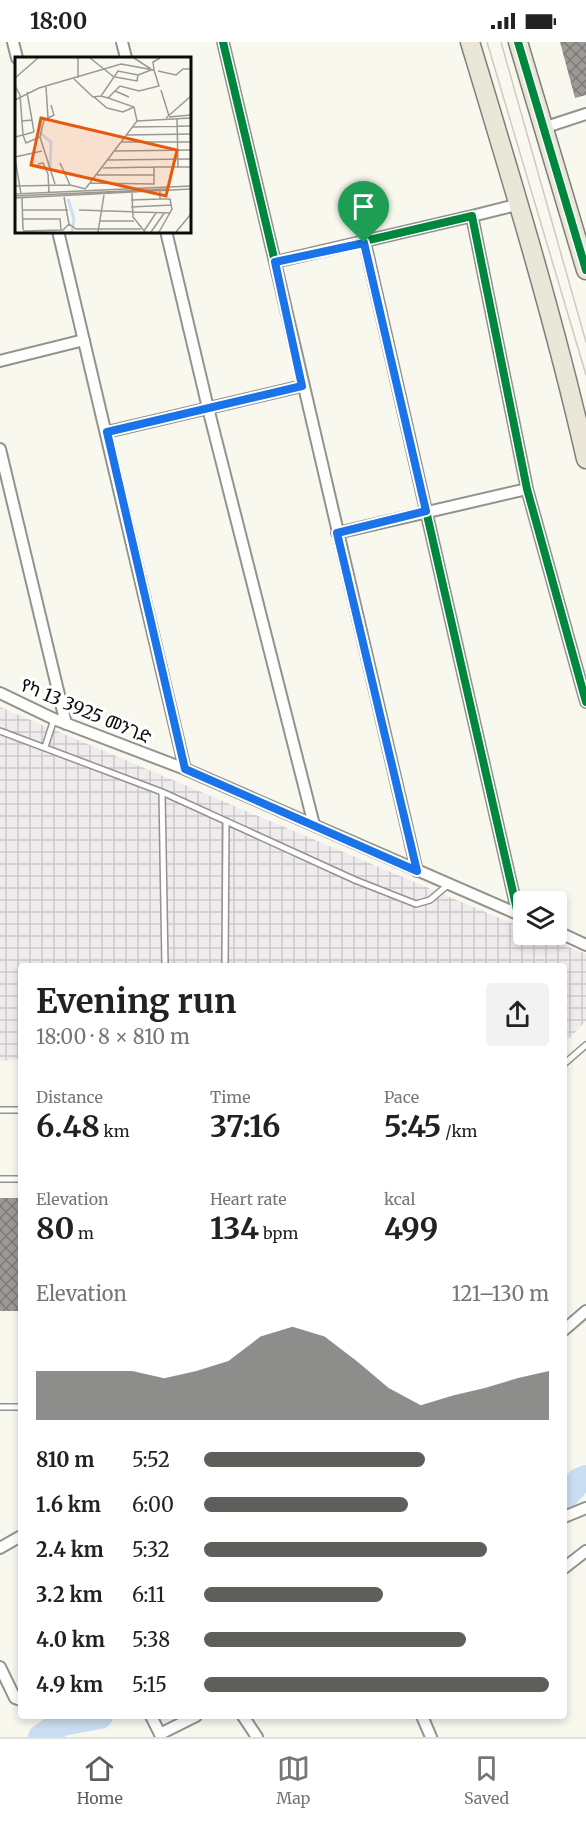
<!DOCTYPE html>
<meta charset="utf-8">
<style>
:root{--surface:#fff;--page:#f2f2f2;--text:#222;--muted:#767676;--line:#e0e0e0;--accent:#5e5e5b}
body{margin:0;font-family:Merriweather,"Noto Sans Ethiopic",serif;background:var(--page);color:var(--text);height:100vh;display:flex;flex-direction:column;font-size:22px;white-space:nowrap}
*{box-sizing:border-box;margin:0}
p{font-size:20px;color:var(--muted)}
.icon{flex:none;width:33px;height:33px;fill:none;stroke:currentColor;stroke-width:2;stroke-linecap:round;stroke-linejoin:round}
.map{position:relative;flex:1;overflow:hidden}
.panel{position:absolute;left:18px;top:921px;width:549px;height:756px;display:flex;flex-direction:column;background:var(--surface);border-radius:6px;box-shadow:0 3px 9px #0003}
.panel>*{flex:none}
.fabs{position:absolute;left:513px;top:849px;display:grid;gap:12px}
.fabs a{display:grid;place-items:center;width:54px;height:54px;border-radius:6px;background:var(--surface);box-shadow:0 3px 9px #0003;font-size:30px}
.pin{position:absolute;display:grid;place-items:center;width:51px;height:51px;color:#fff;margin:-62px -26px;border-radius:50% 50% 50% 0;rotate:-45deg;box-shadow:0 0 6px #0007}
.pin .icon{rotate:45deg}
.round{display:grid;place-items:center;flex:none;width:63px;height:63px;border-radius:6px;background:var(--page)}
.summary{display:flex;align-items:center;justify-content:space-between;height:102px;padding:0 18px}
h1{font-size:33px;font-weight:700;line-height:45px}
.metrics{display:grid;grid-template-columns:repeat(3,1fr);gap:9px;height:102px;padding:6px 18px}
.metrics div{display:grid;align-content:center}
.metrics b{font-size:30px;font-weight:700}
.metrics small{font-size:16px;font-weight:400}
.metrics p{font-size:16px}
.chart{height:168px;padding:12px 18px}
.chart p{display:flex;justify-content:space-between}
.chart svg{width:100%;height:108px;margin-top:6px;fill:var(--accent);opacity:.7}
ul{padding:0 18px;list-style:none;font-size:20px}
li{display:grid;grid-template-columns:96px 72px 1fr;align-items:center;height:45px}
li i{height:15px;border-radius:8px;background:var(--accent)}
.status{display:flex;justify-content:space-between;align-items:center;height:42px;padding:0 30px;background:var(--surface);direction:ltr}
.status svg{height:16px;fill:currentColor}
.dock{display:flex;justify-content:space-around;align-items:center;height:84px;border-top:2px solid var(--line);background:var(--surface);font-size:16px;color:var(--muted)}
.dock a{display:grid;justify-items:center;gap:3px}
.dock .active{color:var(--accent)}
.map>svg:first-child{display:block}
</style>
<div class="status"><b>18:00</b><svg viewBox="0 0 49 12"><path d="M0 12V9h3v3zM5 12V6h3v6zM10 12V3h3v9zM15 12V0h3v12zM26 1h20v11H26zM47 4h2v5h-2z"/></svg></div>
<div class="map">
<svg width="586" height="1695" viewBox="0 0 586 1695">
<defs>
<pattern id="industrial-grid" width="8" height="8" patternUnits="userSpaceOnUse" patternTransform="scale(1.5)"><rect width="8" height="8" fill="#f0ebec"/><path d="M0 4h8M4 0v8" fill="none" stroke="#ccc8c9"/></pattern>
<pattern id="building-cross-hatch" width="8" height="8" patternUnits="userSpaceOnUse" patternTransform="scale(1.5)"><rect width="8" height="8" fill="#9c9a95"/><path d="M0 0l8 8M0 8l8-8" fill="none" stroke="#7d7c78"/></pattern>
</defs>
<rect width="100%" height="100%" fill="#f9f8ef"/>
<path fill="url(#industrial-grid)" d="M 0,665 L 523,886 L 524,892 L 539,893 L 586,912 L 586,979 L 564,1002 L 564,924 L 21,924 L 21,1017 L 0,1019 Z"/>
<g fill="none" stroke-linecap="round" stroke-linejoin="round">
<path stroke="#c9def0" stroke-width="26" d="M 564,1456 L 579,1439 L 586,1436
M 41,1695 L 62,1681 L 100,1674"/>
</g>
<path fill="url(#building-cross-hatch)" d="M 560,0 L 586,0 L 586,53 L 575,56 Z
M 0,1156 L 21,1156 L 21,1269 L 0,1269 Z"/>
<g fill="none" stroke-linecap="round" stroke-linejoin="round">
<defs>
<path id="service" d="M 0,689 L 162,750 L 355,838 L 416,862 L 430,858 L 449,842
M 45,705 L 54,677
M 162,750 L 165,924
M 225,924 L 226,779
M 564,1022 L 586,1003
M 0,1068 L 21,1068
M 0,1137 L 21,1137
M 0,1365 L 21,1365"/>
<path id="minor" d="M 13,0 L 17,16
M 122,0 L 126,16
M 223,0 L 275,220 L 472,174 L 527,447 L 586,660
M 543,86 L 586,72
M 472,174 L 520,162
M 58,189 L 185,727
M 166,189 L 208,366 L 314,783
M 365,201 L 518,872
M 275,220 L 417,829
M 0,319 L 84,298
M 107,390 L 302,344
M 0,407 L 66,682
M 337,491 L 527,447
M 0,651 L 54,677 L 185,727 L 520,873
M 556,889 L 586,903
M 564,1288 L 586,1269
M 564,1475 L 586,1466
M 0,1506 L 21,1494
M 564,1526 L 586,1509
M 0,1625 L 15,1656 L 21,1658
M 151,1674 L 160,1692 L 196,1674
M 243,1674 L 257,1695
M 422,1674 L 431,1695"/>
<path id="primary" d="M 470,0 C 512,139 554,276 586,417
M 518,0 L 586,228"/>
</defs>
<use href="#service" stroke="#92928e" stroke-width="8"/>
<use href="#minor" stroke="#92928e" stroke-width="14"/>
<use href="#primary" stroke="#7f7f7b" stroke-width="21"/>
<use href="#service" stroke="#fefefd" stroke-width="5"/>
<use href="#minor" stroke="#fefefd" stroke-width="10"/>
<use href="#primary" stroke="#eae7d9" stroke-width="18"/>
<path stroke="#d4c7c4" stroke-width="1.5" d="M 487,0 L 586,333
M 501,0 L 586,300"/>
<defs>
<path id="cycleway" d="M 223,0 L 275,220 L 472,174 L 527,447 L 586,660
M 518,0 L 586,228
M 365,201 L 518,872"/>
</defs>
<use href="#cycleway" stroke="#fff" stroke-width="11"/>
<use href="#cycleway" stroke="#00873e" stroke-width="8"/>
</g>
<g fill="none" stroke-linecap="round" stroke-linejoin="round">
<defs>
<path id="route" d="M 364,201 L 426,469 L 337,491 L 417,829 L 185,727 L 107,390 L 302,344 L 275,220 Z"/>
</defs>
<use href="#route" stroke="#fff" stroke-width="12"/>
<use href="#route" stroke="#1a73e8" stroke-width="8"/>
</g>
<g text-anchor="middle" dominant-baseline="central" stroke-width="6" stroke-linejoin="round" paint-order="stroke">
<g font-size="18" fill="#0b0b0b" stroke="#fff">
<text transform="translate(86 669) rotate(23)">የካ 13 3925 መንገድ</text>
</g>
</g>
<g transform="translate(15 15)">
<rect width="176" height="176" fill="#f9f8ef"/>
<path fill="none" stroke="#c9def0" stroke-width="3" d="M 25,62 L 26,77 L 36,85 L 35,111M 53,142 L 59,162 L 57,175"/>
<path fill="none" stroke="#9a9994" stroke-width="1.5" d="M 75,1 L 99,20M 119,1 L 136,12M 143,14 L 161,18 L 168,12 L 176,12M 100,20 L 122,24 L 123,18 L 136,13M 0,21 L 23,1M 63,21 L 63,1M 59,22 L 78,40 L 86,39M 0,29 L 5,38 L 8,78 L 0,80M 31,30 L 33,61M 146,33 L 154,59M 100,34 L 105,29 L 124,34 L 144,29 L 139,13M 12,35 L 17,63M 79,40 L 92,51 L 108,55 L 119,50M 114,40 L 100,34 L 93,41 L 119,50 L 122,64M 93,41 L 86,39 L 103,14 L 123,18M 0,43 L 24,31 L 106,7 L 139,13 L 138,5 L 145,1M 154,60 L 176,58M 151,61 L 176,39M 162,61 L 163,110M 7,64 L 17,63 L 19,75M 118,70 L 176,69M 19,75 L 8,78 L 11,86 L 25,80 L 29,63 L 39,58 L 36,48M 112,78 L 176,77M 25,80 L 40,127M 106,85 L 176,85M 100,94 L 176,93M 0,100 L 27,94M 0,101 L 6,137M 93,103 L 176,102M 45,106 L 55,128M 23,107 L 28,106 L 33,117 L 34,136M 88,111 L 139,110M 82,118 L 139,118M 75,126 L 139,127 L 139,110 L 176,110M 0,129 L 55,128 L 71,132M 71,131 L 122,64 L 176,61M 117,136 L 118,160 L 130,175M 0,137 L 176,129M 0,139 L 154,132M 49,140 L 54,167 L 61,172 L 126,172M 0,141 L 176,132M 7,141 L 8,173M 116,143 L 145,142 L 145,134M 116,150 L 156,148M 8,153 L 53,153M 64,153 L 155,156M 8,162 L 45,162 L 46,173M 85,164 L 119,164M 8,174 L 48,173 L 54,167M 129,174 L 141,156M 83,175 L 89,138M 136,175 L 150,155M 144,175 L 157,152 L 155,142 L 145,142M 161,175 L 176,157"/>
<path fill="#e8590c" fill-opacity="0.15" stroke="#e8590c" stroke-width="3" d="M 26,61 L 162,93 L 151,139 L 16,108 Z"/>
<rect width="176" height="176" fill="none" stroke="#0b0b0b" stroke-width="3"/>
</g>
</svg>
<div class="fabs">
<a><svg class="icon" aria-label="layers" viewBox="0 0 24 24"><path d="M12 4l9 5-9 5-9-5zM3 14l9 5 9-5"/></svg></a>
</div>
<div class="pin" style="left:364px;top:201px;background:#1e9e55"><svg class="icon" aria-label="arrive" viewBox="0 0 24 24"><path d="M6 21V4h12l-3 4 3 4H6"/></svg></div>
<section class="panel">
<div class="summary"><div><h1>Evening run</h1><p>18:00 · 8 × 810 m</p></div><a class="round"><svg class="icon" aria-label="share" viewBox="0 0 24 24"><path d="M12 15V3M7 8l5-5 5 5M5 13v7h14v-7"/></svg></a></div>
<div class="metrics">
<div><p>Distance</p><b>6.48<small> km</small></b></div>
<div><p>Time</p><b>37:16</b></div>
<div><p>Pace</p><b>5:45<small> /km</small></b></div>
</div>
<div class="metrics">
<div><p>Elevation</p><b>80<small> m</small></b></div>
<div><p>Heart rate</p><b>134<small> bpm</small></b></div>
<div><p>kcal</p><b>499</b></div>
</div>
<div class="chart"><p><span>Elevation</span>121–130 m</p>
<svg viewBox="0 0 160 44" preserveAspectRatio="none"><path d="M0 44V24L10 24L20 24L30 24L40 27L50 24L60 20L70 10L80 6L90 10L100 20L110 31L120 38L130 34L140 31L150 27L160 24V44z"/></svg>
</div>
<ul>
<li><b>810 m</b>5:52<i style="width:64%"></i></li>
<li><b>1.6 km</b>6:00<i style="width:59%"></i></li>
<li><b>2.4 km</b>5:32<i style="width:82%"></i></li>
<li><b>3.2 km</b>6:11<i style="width:52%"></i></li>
<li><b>4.0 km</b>5:38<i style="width:76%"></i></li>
<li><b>4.9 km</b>5:15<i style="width:100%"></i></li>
</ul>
</section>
</div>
<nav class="dock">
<a class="active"><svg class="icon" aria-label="home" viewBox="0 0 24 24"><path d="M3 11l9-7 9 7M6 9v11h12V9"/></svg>Home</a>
<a><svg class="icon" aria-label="map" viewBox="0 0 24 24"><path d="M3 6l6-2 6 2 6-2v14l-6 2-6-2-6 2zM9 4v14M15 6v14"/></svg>Map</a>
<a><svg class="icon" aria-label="saved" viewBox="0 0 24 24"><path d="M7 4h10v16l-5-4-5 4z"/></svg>Saved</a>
</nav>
